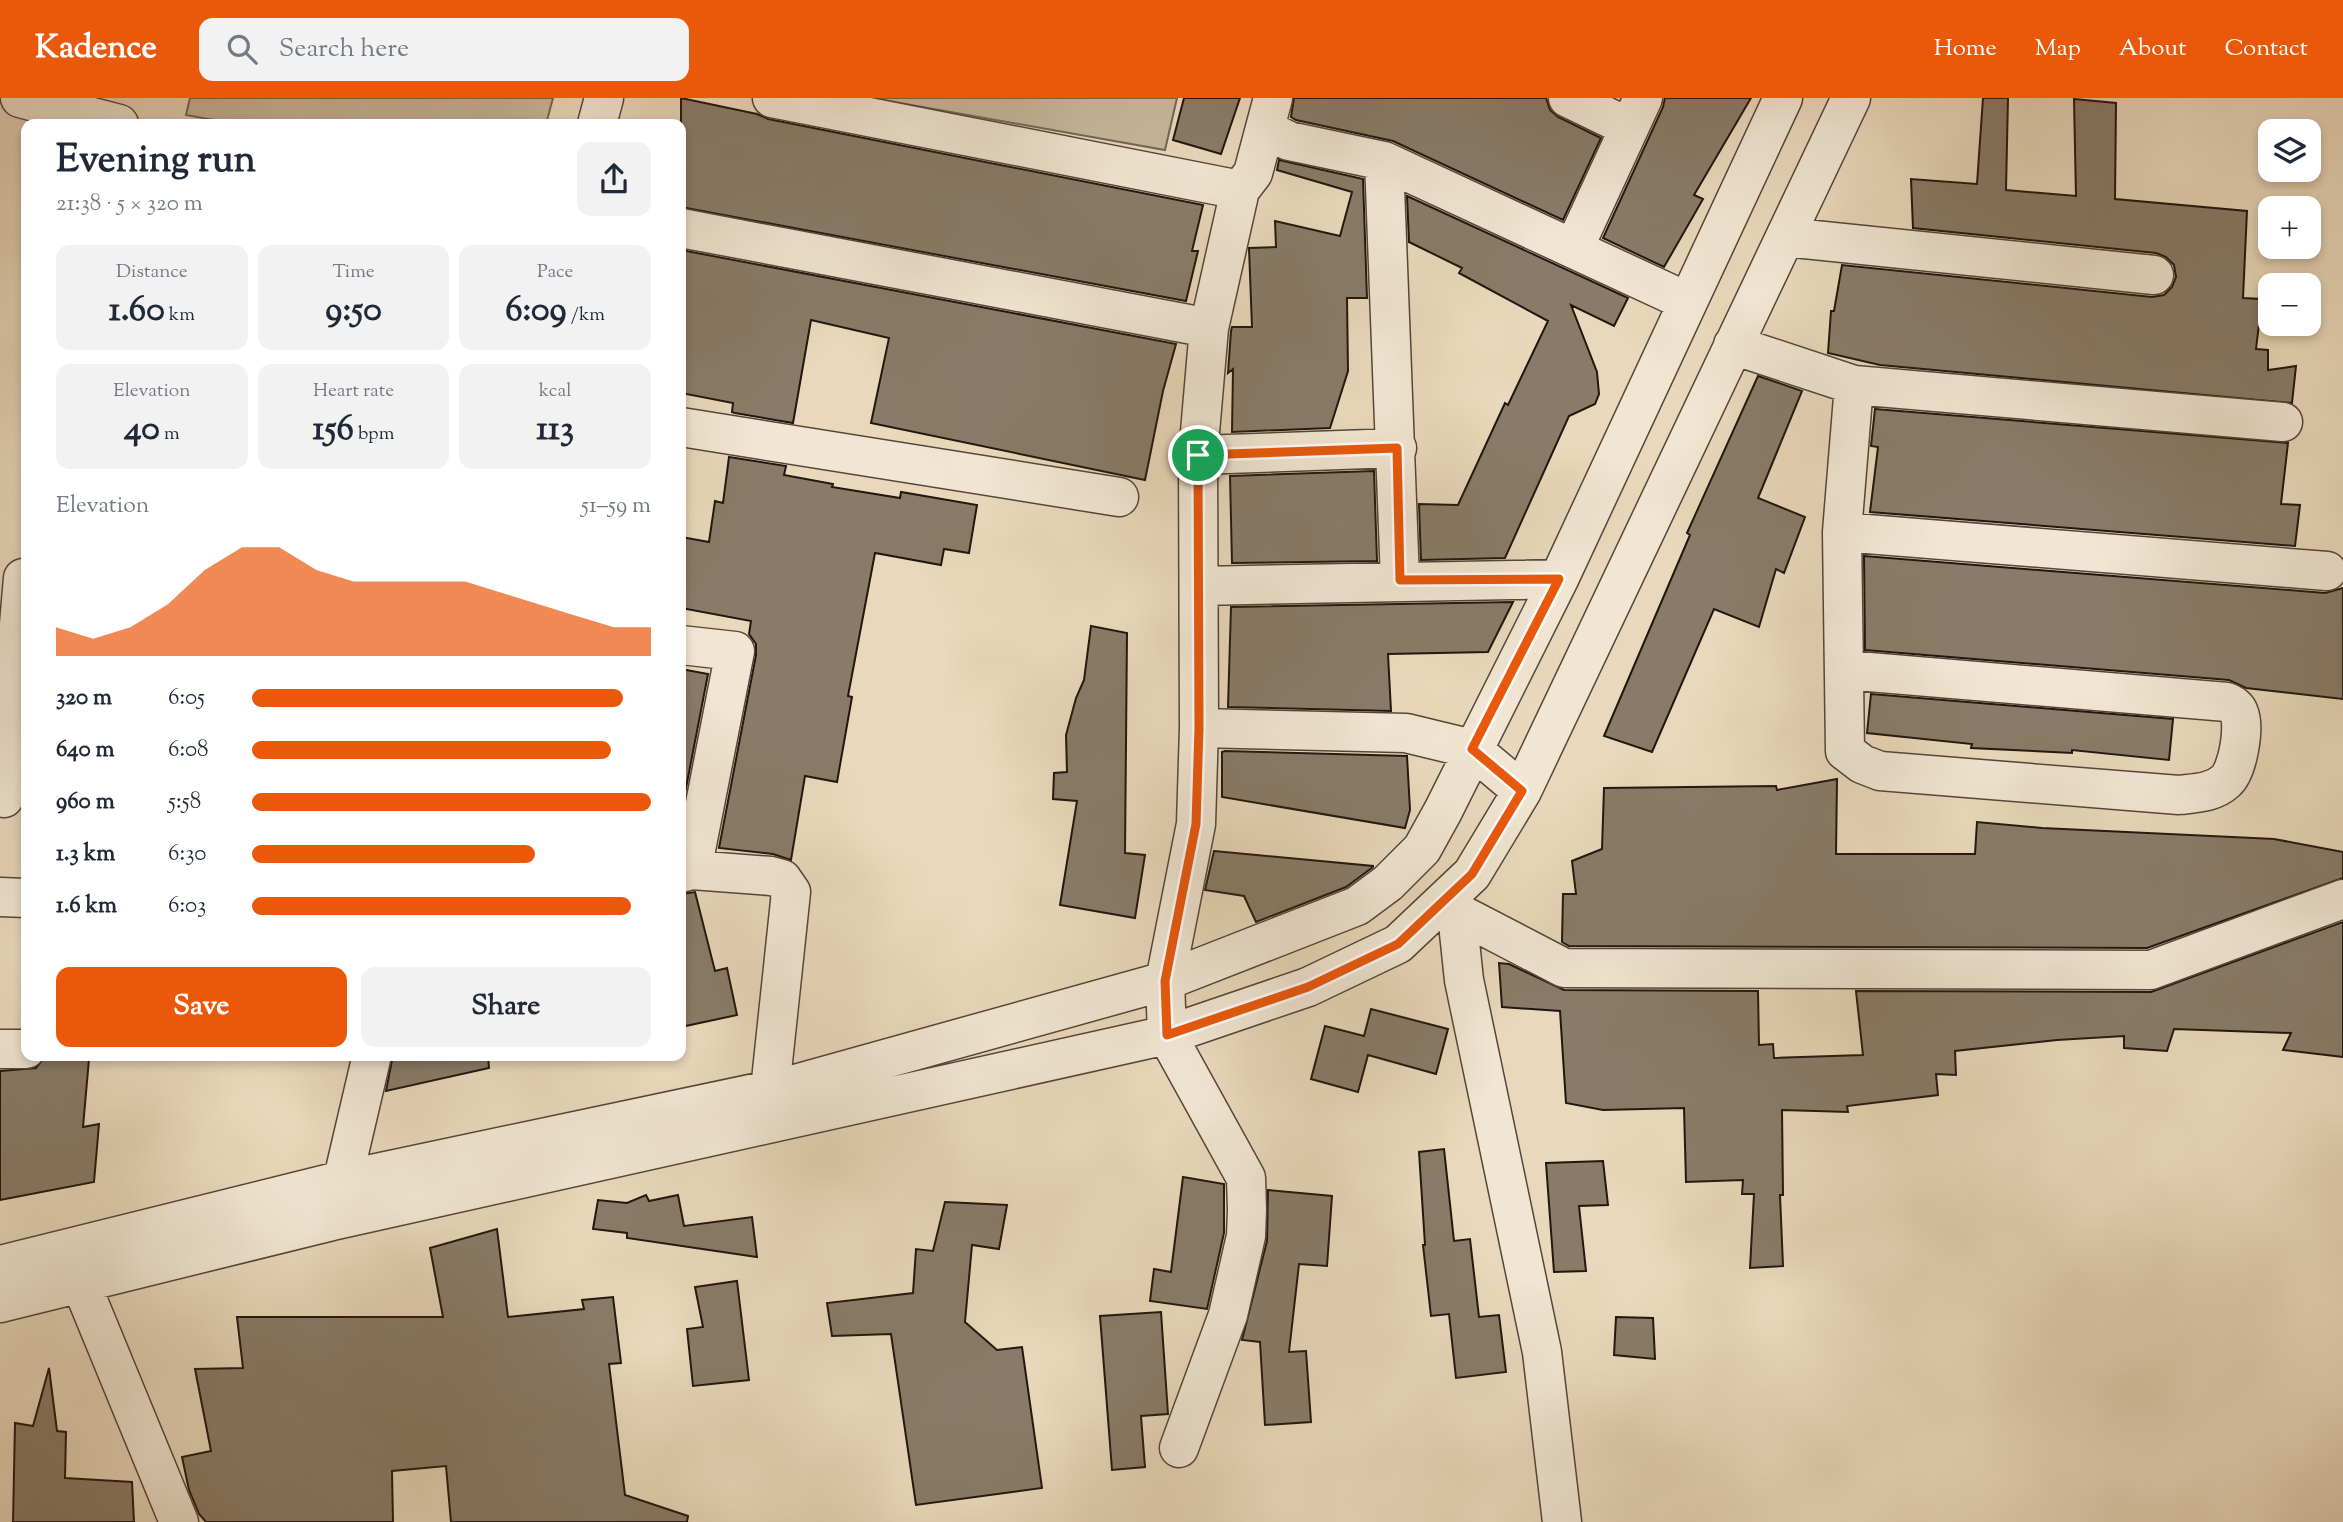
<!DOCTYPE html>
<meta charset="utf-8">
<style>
:root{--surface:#fff;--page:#f2f2f3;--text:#1f2937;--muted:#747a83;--accent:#ea580c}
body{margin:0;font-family:"Sorts Mill Goudy",serif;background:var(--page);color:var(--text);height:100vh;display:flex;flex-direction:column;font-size:26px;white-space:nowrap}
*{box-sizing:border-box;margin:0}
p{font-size:23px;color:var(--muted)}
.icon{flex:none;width:38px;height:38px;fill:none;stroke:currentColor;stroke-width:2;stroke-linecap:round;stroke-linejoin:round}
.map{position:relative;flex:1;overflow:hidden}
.panel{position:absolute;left:21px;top:21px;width:665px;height:942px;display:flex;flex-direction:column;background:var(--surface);border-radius:14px;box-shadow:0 4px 10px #0003}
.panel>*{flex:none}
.tools{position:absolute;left:2258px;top:21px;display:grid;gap:14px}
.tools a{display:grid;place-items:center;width:63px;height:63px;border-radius:14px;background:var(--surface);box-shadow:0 4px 10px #0003;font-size:35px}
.pin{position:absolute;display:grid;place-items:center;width:60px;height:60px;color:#fff;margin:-30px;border:4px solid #fff;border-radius:50%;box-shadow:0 2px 7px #0007}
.round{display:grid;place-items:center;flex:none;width:74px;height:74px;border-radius:14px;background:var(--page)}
.head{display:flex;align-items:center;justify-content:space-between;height:119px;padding:0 35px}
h1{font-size:38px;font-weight:700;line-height:52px}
.stats{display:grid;grid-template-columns:repeat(3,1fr);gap:10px;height:119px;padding:7px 35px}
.stats div{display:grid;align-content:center;border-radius:14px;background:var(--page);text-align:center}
.stats b{font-size:35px;font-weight:700}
.stats small{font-size:19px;font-weight:400}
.stats p{font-size:19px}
.chart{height:196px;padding:14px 35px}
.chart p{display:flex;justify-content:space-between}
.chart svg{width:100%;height:126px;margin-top:7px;fill:var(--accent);opacity:.7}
.primary-button{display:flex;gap:14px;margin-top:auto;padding:14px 35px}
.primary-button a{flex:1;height:80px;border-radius:14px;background:var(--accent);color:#fff;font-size:28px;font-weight:700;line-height:80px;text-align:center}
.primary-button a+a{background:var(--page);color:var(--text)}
ul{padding:0 35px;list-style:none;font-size:23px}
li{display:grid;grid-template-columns:112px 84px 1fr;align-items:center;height:52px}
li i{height:18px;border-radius:9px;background:var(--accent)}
header{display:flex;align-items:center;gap:42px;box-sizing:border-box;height:98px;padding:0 35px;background:var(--accent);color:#fff}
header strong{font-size:33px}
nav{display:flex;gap:38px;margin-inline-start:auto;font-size:24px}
.search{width:490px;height:63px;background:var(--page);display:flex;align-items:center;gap:18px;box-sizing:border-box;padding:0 24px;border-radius:14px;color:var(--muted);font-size:26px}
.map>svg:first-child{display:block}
</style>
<header>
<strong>Kadence</strong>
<div class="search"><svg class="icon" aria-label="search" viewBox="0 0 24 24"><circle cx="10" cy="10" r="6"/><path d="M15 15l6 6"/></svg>Search here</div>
<nav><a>Home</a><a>Map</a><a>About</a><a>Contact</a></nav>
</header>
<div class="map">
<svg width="2343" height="1424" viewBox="0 0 2343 1424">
<rect width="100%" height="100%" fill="#e9d8bb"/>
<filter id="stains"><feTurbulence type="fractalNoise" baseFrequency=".00286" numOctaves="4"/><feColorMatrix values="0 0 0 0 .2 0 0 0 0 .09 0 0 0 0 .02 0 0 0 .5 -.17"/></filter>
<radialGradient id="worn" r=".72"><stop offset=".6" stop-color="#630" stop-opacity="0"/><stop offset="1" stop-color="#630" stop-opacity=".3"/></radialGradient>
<path fill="#c7b79e" stroke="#746656" stroke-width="2" d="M 190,0 L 553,0 L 546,26 L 236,26 L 186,17 Z
M 872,0 L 1177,0 L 1165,52 Z"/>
<path fill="#897b68" stroke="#22160f" stroke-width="2" d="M 681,0 L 757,16 L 768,21 L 1203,107 L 1192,153 L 1198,153 L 1186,203 L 681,109 Z
M 1184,0 L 1240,0 L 1221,56 L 1173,42 Z
M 1294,0 L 1546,0 L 1550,12 L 1558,19 L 1601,40 L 1563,122 L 1393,43 L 1296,22 L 1291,19 Z
M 1665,0 L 1751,0 L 1694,97 L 1703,101 L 1664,169 L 1603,140 L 1663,9 Z
M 1983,0 L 2008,0 L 2006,92 L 2076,98 L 2074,1 L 2116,5 L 2115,101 L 2247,113 L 2243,200 L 2262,201 L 2256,251 L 2268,252 L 2268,272 L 2296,268 L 2292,305 L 1880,267 L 1828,255 L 1831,213 L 1834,213 L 1842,167 L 2152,199 L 2164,197 L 2172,189 L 2176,179 L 2174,167 L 2166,159 L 2156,155 L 1913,130 L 1911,81 L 1977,86 Z
M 1279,62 L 1363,81 L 1367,200 L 1347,200 L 1348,273 L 1330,330 L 1232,334 L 1233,271 L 1228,275 L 1231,233 L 1232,229 L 1252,229 L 1249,150 L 1276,149 L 1275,123 L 1340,138 L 1352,94 L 1277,72 Z
M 1407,98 L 1628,200 L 1614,228 L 1571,207 L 1597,274 L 1599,296 L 1595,306 L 1569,318 L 1505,460 L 1421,462 L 1419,406 L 1458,407 L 1505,305 L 1508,307 L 1548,223 L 1459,175 L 1462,170 L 1409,144 Z
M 681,152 L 1176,246 L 1163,293 L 1145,382 L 871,325 L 889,240 L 811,222 L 793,325 L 735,315 L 732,314 L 733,305 L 681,295 Z
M 1758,278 L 1802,293 L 1758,400 L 1805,419 L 1784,475 L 1776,471 L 1759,529 L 1714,511 L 1652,654 L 1604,638 L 1690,437 L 1687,435 Z
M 1875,311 L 2288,345 L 2281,406 L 2300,407 L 2295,448 L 1870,414 L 1878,349 L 1871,348 Z
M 729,359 L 786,368 L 784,377 L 833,386 L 832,389 L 900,400 L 901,394 L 977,407 L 969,455 L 944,451 L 941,467 L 875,455 L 848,598 L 852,599 L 837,684 L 805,678 L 791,762 L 773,756 L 719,750 L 756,557 L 756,546 L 749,536 L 751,523 L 681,510 L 681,439 L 709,444 L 715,403 L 723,405 Z
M 1374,373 L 1377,463 L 1232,465 L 1230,378 Z
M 1864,458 L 2325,495 L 2343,490 L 2343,601 L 2246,590 L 2229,582 L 1865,552 Z
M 1513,504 L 1488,554 L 1388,556 L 1391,613 L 1228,609 L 1231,509 Z
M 1091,528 L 1127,535 L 1125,755 L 1145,757 L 1135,820 L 1060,807 L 1077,703 L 1053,701 L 1054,675 L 1067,674 L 1066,637 L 1076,600 L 1084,582 Z
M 681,571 L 708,576 L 681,716 Z
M 1871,596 L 2173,621 L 2169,662 L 2072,652 L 2072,655 L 1971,650 L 1972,646 L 1867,635 Z
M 1225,653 L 1407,658 L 1410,712 L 1405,730 L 1222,699 L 1222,654 Z
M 1837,681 L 1836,756 L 1975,756 L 1977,724 L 2042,730 L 2274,741 L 2343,754 L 2343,780 L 2147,850 L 1569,848 L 1562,844 L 1563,796 L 1576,796 L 1572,763 L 1602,751 L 1604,690 L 1776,688 L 1777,692 Z
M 1214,753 L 1373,768 L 1373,769 L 1346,789 L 1256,824 L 1244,798 L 1205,792 Z
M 695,794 L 715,873 L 727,870 L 737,917 L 681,929 L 681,796 Z
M 2343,824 L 2343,959 L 2283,952 L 2291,935 L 2174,931 L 2167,953 L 2124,950 L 2124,938 L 2057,942 L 1955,953 L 1956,977 L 1936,976 L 1938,997 L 1847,1008 L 1848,1014 L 1782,1012 L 1783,1097 L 1780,1097 L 1783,1168 L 1750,1170 L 1754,1096 L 1742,1096 L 1743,1082 L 1686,1084 L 1684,1010 L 1603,1012 L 1566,1005 L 1560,913 L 1502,909 L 1499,865 L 1509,866 L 1564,892 L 1758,893 L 1759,947 L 1773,946 L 1774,960 L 1863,957 L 1856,893 L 2151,894 Z
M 1371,911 L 1448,931 L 1436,976 L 1368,957 L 1358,994 L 1311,981 L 1325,928 L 1364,938 Z
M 46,957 L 89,961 L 83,1029 L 99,1026 L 94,1084 L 0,1102 L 0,973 L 36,970 Z
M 393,957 L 488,957 L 489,970 L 386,993 Z
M 1444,1051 L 1454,1143 L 1470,1141 L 1479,1219 L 1499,1217 L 1506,1274 L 1456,1280 L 1449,1216 L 1431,1218 L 1423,1147 L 1425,1147 L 1419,1054 Z
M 1603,1063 L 1608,1107 L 1579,1108 L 1586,1173 L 1554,1174 L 1546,1065 Z
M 1183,1079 L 1224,1086 L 1224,1135 L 1207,1211 L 1150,1203 L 1154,1171 L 1171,1174 Z
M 1268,1092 L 1332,1098 L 1327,1168 L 1299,1166 L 1289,1254 L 1306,1253 L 1311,1324 L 1265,1327 L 1260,1244 L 1242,1242 L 1267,1143 Z
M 646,1097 L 649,1103 L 678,1097 L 684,1128 L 752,1119 L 757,1159 L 627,1140 L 627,1135 L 593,1131 L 598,1102 L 627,1105 Z
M 945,1104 L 1007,1107 L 999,1151 L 972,1147 L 965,1224 L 997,1252 L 1022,1249 L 1042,1390 L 916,1407 L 891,1236 L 832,1238 L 827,1205 L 913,1195 L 916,1151 L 933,1153 Z
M 497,1131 L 508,1219 L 584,1211 L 582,1202 L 613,1199 L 621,1265 L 609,1266 L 625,1397 L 688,1418 L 687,1424 L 451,1424 L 446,1368 L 392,1373 L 393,1424 L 206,1424 L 199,1416 L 189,1392 L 182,1359 L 211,1353 L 195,1271 L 243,1270 L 237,1219 L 443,1219 L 430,1150 Z
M 737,1183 L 749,1282 L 693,1288 L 687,1231 L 703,1229 L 695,1189 Z
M 1161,1214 L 1168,1316 L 1141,1318 L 1145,1369 L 1112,1372 L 1100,1218 Z
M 1616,1219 L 1653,1220 L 1655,1261 L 1614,1257 Z
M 49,1270 L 57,1333 L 66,1334 L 65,1380 L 132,1384 L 134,1424 L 13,1424 L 15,1325 L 33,1328 Z"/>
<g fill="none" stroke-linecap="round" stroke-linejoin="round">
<defs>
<path id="minor" d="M 20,0 L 119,26
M 772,0 L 1240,92
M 1568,0 L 1628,29
M 597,26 L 604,0
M 1265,31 L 1289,43 L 1384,63 L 1688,204
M 1384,63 L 1400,482
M 681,130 L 1209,230
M 1785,139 L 2154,177
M 1574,150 L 1643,0
M 1733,247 L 1854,287 L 2283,324
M 681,329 L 1119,399
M 1198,357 L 1397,350
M 1842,434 L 2327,473
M 1199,488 L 1559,481
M 681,547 L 735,553 L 692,772 L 681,775
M 1845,572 L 2227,604 C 2233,607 2237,609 2239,615 C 2245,629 2238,672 2226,683 C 2213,695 2196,695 2179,697 L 1880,673 L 1862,666 L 1845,653 L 1842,434 L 1854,287
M 1199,630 L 1406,635 L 1472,651 L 1522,693
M 4,700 L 23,480
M 692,772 L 771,778 L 782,781 L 791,794 L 770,992
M 0,799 L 26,800
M 1441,806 L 1564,870 L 2151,872 L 2343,801
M 1457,816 L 1464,882 L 1542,1254 L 1562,1424
M 0,951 L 26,951
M 338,1102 L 372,957
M 72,1164 L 179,1424
M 0,1167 L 343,1082 L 788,988 L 1165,883 L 1357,808 L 1388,785 L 1422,751 L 1443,713 L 1559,481 L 1783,0
M 0,1205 L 332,1123 L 1167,937 L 1308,889 L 1398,846 L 1472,776 L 1522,693 L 1851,0
M 1179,1350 L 1228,1217 L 1246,1138 L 1247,1112 L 1246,1080 L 1167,937 L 1165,883 L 1196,726 L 1199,630 L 1198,357 L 1209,230 L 1240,92 L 1253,75 L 1273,0"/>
</defs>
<use href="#minor" stroke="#54463a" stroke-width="41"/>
<use href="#minor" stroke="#f1e6d3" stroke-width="38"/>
</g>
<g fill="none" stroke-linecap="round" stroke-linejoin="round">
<defs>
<path id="route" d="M 1397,350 L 1400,482 L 1559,481 L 1472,651 L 1522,693 L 1472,776 L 1398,846 L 1308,889 L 1167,937 L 1165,883 L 1196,726 L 1199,630 L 1198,357 Z"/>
</defs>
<use href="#route" stroke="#fff" stroke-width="14"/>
<use href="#route" stroke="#ea580c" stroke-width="9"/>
</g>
<rect width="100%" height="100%" filter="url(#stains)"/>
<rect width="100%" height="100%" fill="url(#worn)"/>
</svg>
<div class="tools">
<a><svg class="icon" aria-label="layers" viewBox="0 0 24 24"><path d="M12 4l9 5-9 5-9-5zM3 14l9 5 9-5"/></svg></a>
<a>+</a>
<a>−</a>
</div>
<div class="pin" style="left:1198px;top:357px;background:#1e9e55"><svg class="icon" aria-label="arrive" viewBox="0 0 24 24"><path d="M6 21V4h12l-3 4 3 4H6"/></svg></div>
<section class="panel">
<div class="head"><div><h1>Evening run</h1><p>21:38 · 5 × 320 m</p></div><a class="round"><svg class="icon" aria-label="share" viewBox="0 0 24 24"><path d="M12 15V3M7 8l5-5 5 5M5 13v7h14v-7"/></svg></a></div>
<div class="stats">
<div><p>Distance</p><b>1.60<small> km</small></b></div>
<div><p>Time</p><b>9:50</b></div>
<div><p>Pace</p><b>6:09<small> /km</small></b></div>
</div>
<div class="stats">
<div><p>Elevation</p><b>40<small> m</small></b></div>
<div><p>Heart rate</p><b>156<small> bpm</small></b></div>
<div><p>kcal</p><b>113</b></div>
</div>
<div class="chart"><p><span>Elevation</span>51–59 m</p>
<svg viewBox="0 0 160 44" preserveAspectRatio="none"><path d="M0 44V34L10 38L20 34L30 26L40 14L50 6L60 6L70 14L80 18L90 18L100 18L110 18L120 22L130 26L140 30L150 34L160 34V44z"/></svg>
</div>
<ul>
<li><b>320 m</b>6:05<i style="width:93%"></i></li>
<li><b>640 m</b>6:08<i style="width:90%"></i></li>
<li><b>960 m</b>5:58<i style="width:100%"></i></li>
<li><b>1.3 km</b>6:30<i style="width:71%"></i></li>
<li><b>1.6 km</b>6:03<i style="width:95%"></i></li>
</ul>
<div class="primary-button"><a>Save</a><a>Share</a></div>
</section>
</div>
